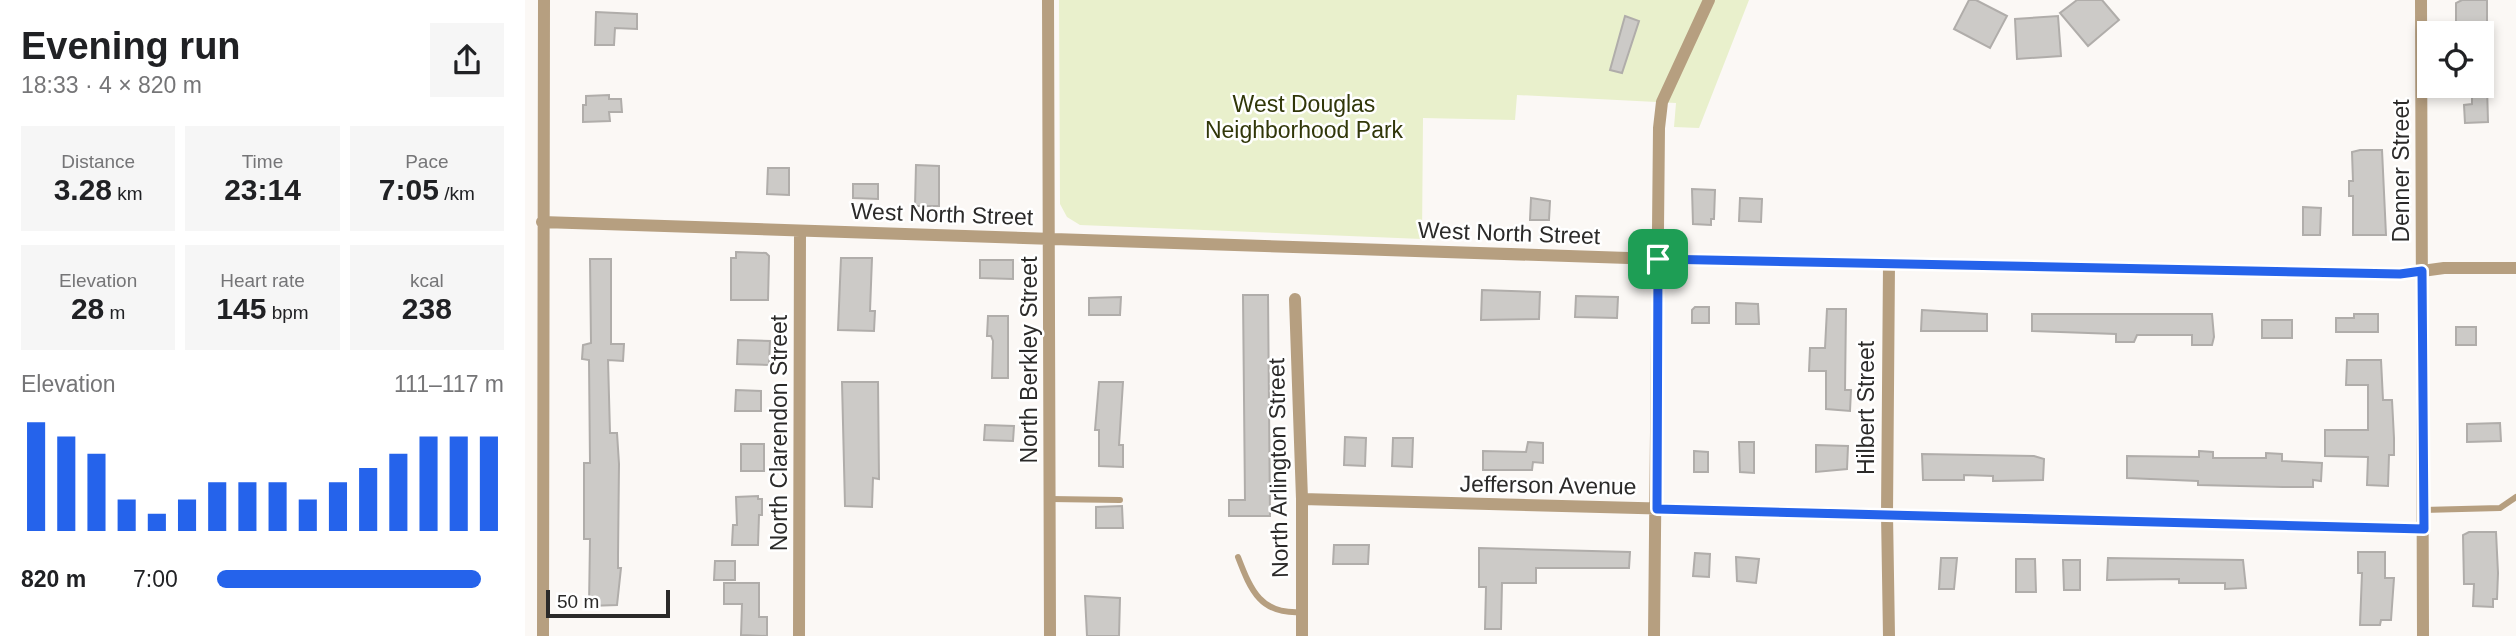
<!DOCTYPE html>
<meta charset="utf-8">
<style>
:root{--surface:#fff;--page:#f6f6f6;--text:#202124;--muted:#757577;--accent:#2563eb}
body{margin:0;font-family:Arial,sans-serif;background:var(--page);color:var(--text);height:100vh;display:flex;flex-direction:column;font-size:26px;white-space:nowrap}
*{box-sizing:border-box;margin:0}
p{font-size:23px;color:var(--muted)}
.icon{flex:none;width:38px;height:38px;fill:none;stroke:currentColor;stroke-width:2;stroke-linecap:round;stroke-linejoin:round}
.map{position:relative;flex:1;overflow:hidden}
.details{display:flex;flex-direction:column;background:var(--surface);width:525px}
.details>*{flex:none}
.tools{position:absolute;left:1892px;top:21px;display:grid;gap:14px}
.tools a{display:grid;place-items:center;width:77px;height:77px;border-radius:0px;background:var(--surface);box-shadow:0 4px 10px #0003;font-size:35px}
.scale{position:absolute;left:21px;bottom:18px;width:124px;box-sizing:border-box;padding-left:7px;border:4px solid #2b2a29;border-top:0;font-size:19px;line-height:24px;white-space:nowrap;color:#2b2a29;-webkit-text-stroke:5px #fff;paint-order:stroke}
.pin{position:absolute;display:grid;place-items:center;width:60px;height:60px;color:#fff;margin:-30px;border-radius:14px;box-shadow:0 4px 10px #0006}
.round{display:grid;place-items:center;flex:none;width:74px;height:74px;border-radius:0px;background:var(--page)}
.head{display:flex;align-items:center;justify-content:space-between;height:119px;padding:0 21px}
h1{font-size:38px;font-weight:700;line-height:52px}
.figures{display:grid;grid-template-columns:repeat(3,1fr);gap:10px;height:119px;padding:7px 21px}
.figures div{display:grid;align-content:center;border-radius:0px;background:var(--page);text-align:center}
.figures b{font-size:30px;font-weight:700}
.figures small{font-size:19px;font-weight:400}
.figures p{font-size:19px}
.chart{height:196px;padding:14px 21px}
.chart p{display:flex;justify-content:space-between}
.chart svg{width:100%;height:126px;margin-top:7px;stroke:var(--accent);stroke-width:6}
ul{padding:0 21px;list-style:none;font-size:23px}
li{display:grid;grid-template-columns:112px 84px 1fr;align-items:center;height:52px}
li i{height:18px;border-radius:9px;background:var(--accent)}
main{display:flex;flex:1;min-height:0}
.map>svg:first-child{display:block}
</style>
<main>
<section class="details">
<div class="head"><div><h1>Evening run</h1><p>18:33 · 4 × 820 m</p></div><a class="round"><svg class="icon" aria-label="share" viewBox="0 0 24 24"><path d="M12 15V3M7 8l5-5 5 5M5 13v7h14v-7"/></svg></a></div>
<div class="figures">
<div><p>Distance</p><b>3.28<small> km</small></b></div>
<div><p>Time</p><b>23:14</b></div>
<div><p>Pace</p><b>7:05<small> /km</small></b></div>
</div>
<div class="figures">
<div><p>Elevation</p><b>28<small> m</small></b></div>
<div><p>Heart rate</p><b>145<small> bpm</small></b></div>
<div><p>kcal</p><b>238</b></div>
</div>
<div class="chart"><p><span>Elevation</span>111–117 m</p>
<svg viewBox="0 0 160 44" preserveAspectRatio="none"><path d="M5 44V6M15 44V11M25 44V17M35 44V33M45 44V38M55 44V33M65 44V27M75 44V27M85 44V27M95 44V33M105 44V27M115 44V22M125 44V17M135 44V11M145 44V11M155 44V11"/></svg>
</div>
<ul>
<li><b>820 m</b>7:00<i style="width:92%"></i></li>
</ul>
</section>
<div class="map">
<svg width="1991" height="636" viewBox="0 0 1991 636">
<rect width="100%" height="100%" fill="#fbf8f5"/>
<path fill="#e9f0cc" d="M 534,0 L 1224,0 L 1174,128 L 1149,127 L 1151,103 L 992,95 L 990,120 L 898,118 L 897,239 L 555,225 L 542,217 L 535,204 Z"/>
<path fill="#cccac7" stroke="#b0adaa" stroke-width="2" d="M 1444,0 L 1451,0 L 1482,16 L 1465,48 L 1429,29 Z
M 1552,0 L 1577,0 L 1594,20 L 1563,46 L 1535,13 Z
M 1937,0 L 1962,0 L 1962,33 L 1931,33 L 1931,3 Z
M 71,12 L 112,14 L 112,29 L 90,28 L 89,45 L 70,45 Z
M 1100,16 L 1114,21 L 1097,73 L 1085,70 Z
M 1533,16 L 1536,56 L 1492,59 L 1490,19 Z
M 1947,86 L 1962,86 L 1963,122 L 1940,123 L 1939,105 L 1947,104 Z
M 84,95 L 84,99 L 96,99 L 97,112 L 84,112 L 85,121 L 58,122 L 58,105 L 61,105 L 61,96 Z
M 1835,150 L 1857,150 L 1861,235 L 1828,235 L 1828,196 L 1824,196 L 1824,181 L 1828,181 L 1827,152 Z
M 391,165 L 414,166 L 414,206 L 390,206 Z
M 243,168 L 264,168 L 264,195 L 242,194 Z
M 328,184 L 353,184 L 353,199 L 328,198 Z
M 1167,189 L 1190,190 L 1189,219 L 1186,219 L 1186,225 L 1168,224 Z
M 1006,198 L 1025,201 L 1024,220 L 1005,220 Z
M 1215,198 L 1237,199 L 1236,222 L 1214,221 Z
M 1778,207 L 1796,208 L 1795,235 L 1778,235 Z
M 211,252 L 241,253 L 244,256 L 243,300 L 206,300 L 206,258 L 211,258 Z
M 316,258 L 347,258 L 345,311 L 350,311 L 349,331 L 313,330 Z
M 65,259 L 86,259 L 86,344 L 99,344 L 98,361 L 83,360 L 85,433 L 92,433 L 94,464 L 93,556 L 93,568 L 96,568 L 92,605 L 64,606 L 65,539 L 59,539 L 59,463 L 65,463 L 64,360 L 57,359 L 58,345 L 66,343 Z
M 455,260 L 488,260 L 488,279 L 455,278 Z
M 957,290 L 1015,292 L 1014,319 L 956,320 Z
M 718,295 L 743,295 L 745,516 L 704,516 L 704,500 L 720,500 Z
M 1051,296 L 1093,297 L 1092,318 L 1050,317 Z
M 596,297 L 595,315 L 564,315 L 564,298 Z
M 1211,303 L 1233,304 L 1234,324 L 1211,324 Z
M 1170,307 L 1184,307 L 1184,323 L 1167,323 L 1167,310 Z
M 1302,309 L 1321,309 L 1320,390 L 1326,390 L 1325,411 L 1301,409 L 1301,371 L 1284,371 L 1285,348 L 1300,348 Z
M 1397,310 L 1462,314 L 1462,331 L 1396,331 Z
M 1507,314 L 1687,314 L 1689,337 L 1687,345 L 1667,345 L 1667,335 L 1612,335 L 1609,342 L 1591,342 L 1591,334 L 1507,331 Z
M 1829,314 L 1853,314 L 1853,332 L 1811,332 L 1811,318 L 1829,318 Z
M 463,316 L 483,316 L 483,378 L 467,378 L 468,341 L 466,336 L 462,336 Z
M 1737,320 L 1767,320 L 1767,338 L 1737,338 Z
M 1931,327 L 1951,327 L 1951,345 L 1931,345 Z
M 213,340 L 245,341 L 244,365 L 212,364 Z
M 1822,360 L 1856,360 L 1858,400 L 1867,400 L 1869,438 L 1869,455 L 1864,455 L 1863,486 L 1842,485 L 1843,457 L 1800,456 L 1800,430 L 1843,430 L 1843,385 L 1821,385 Z
M 317,382 L 353,382 L 354,479 L 348,478 L 347,507 L 320,506 Z
M 574,382 L 598,382 L 594,445 L 598,445 L 598,467 L 574,466 L 574,430 L 570,430 Z
M 211,390 L 236,391 L 236,411 L 210,411 Z
M 1975,423 L 1976,441 L 1942,442 L 1942,424 Z
M 460,425 L 489,426 L 488,441 L 459,440 Z
M 820,437 L 841,438 L 840,466 L 819,465 Z
M 868,438 L 888,438 L 887,467 L 867,466 Z
M 1003,442 L 1018,443 L 1018,463 L 1008,462 L 1007,470 L 958,470 L 958,451 L 1001,452 Z
M 1214,442 L 1229,442 L 1229,473 L 1215,472 Z
M 216,444 L 239,444 L 239,471 L 216,471 Z
M 1291,445 L 1323,446 L 1322,469 L 1291,472 Z
M 1169,451 L 1183,452 L 1183,472 L 1169,472 Z
M 1674,451 L 1688,452 L 1688,458 L 1741,458 L 1741,453 L 1757,454 L 1757,461 L 1797,463 L 1796,481 L 1788,480 L 1788,487 L 1758,487 L 1673,485 L 1673,481 L 1602,478 L 1602,456 L 1674,457 Z
M 1397,454 L 1509,456 L 1519,459 L 1518,480 L 1468,481 L 1468,476 L 1439,475 L 1439,480 L 1398,480 Z
M 233,496 L 233,499 L 237,499 L 237,515 L 234,515 L 233,545 L 207,545 L 208,525 L 212,525 L 211,497 Z
M 597,506 L 598,528 L 571,528 L 571,507 Z
M 1944,532 L 1971,532 L 1973,573 L 1972,599 L 1968,599 L 1968,607 L 1948,606 L 1949,584 L 1939,584 L 1938,535 Z
M 809,545 L 844,545 L 843,564 L 808,564 Z
M 954,548 L 1105,552 L 1104,568 L 1011,568 L 1011,583 L 977,583 L 976,629 L 960,629 L 961,587 L 954,587 Z
M 1833,552 L 1860,552 L 1860,578 L 1869,578 L 1866,620 L 1856,620 L 1855,625 L 1835,625 L 1837,573 L 1833,573 Z
M 1170,553 L 1185,554 L 1184,577 L 1168,576 Z
M 1211,557 L 1234,559 L 1231,583 L 1212,581 Z
M 1416,558 L 1432,558 L 1429,589 L 1414,589 Z
M 1583,558 L 1718,560 L 1721,588 L 1700,589 L 1700,583 L 1654,583 L 1654,579 L 1582,580 Z
M 1491,559 L 1510,559 L 1511,592 L 1491,592 Z
M 1538,560 L 1555,560 L 1555,590 L 1539,590 Z
M 190,561 L 210,561 L 210,580 L 189,580 Z
M 199,583 L 234,583 L 234,617 L 242,617 L 242,636 L 216,635 L 217,604 L 199,604 Z
M 560,596 L 595,598 L 594,636 L 562,636 Z"/>
<g fill="none" stroke-linecap="round" stroke-linejoin="round">
<path stroke="#b69f80" stroke-width="6" d="M 525,499 L 595,500
M 1898,510 L 1975,508 L 1991,497
M 713,557 C 726,591 736,615 777,612"/>
<path stroke="#b69f80" stroke-width="12" d="M 523,0 L 525,636
M 1896,0 L 1898,636
M 17,222 L 1133,259 L 1875,274 L 1919,268 L 1991,268
M 1364,264 L 1362,514 L 1364,636
M 770,299 L 777,499 L 777,636
M 777,499 L 1899,529
M 18,636 L 19,0
M 274,636 L 275,231
M 1129,636 L 1134,128 L 1137,102 L 1184,0"/>
</g>
<g fill="none" stroke-linecap="round" stroke-linejoin="round">
<defs>
<path id="route" d="M 1133,259 L 1875,274 L 1897,271 L 1899,529 L 1132,509 Z"/>
</defs>
<use href="#route" stroke="#fff" stroke-width="14"/>
<use href="#route" stroke="#2563eb" stroke-width="9"/>
</g>
<g text-anchor="middle" dominant-baseline="central" stroke-width="5" stroke-linejoin="round" paint-order="stroke">
<g font-size="23" fill="#313709" stroke="#fff">
<text x="779" y="104">West Douglas<tspan x="779" dy="26">Neighborhood Park</tspan></text>
</g>
<g font-size="23" fill="#2b2a29" stroke="#fff">
<text transform="translate(1876 171) rotate(-90)">Denner Street</text>
<text transform="translate(417 214) rotate(2)">West North Street</text>
<text transform="translate(984 233) rotate(2)">West North Street</text>
<text transform="translate(504 360) rotate(-90)">North Berkley Street</text>
<text transform="translate(1341 408) rotate(-90)">Hilbert Street</text>
<text transform="translate(254 433) rotate(-90)">North Clarendon Street</text>
<text transform="translate(753 468) rotate(-91)">North Arlington Street</text>
<text transform="translate(1023 485) rotate(1)">Jefferson Avenue</text>
</g>
</g>
</svg>
<div class="tools">
<a><svg class="icon" aria-label="locate" viewBox="0 0 24 24"><circle cx="12" cy="12" r="6"/><path d="M12 2v4M12 18v4M2 12h4M18 12h4"/></svg></a>
</div>
<div class="scale">50 m</div>
<div class="pin" style="left:1133px;top:259px;background:#1e9e55"><svg class="icon" aria-label="arrive" viewBox="0 0 24 24"><path d="M6 21V4h12l-3 4 3 4H6"/></svg></div>
</div>
</main>
